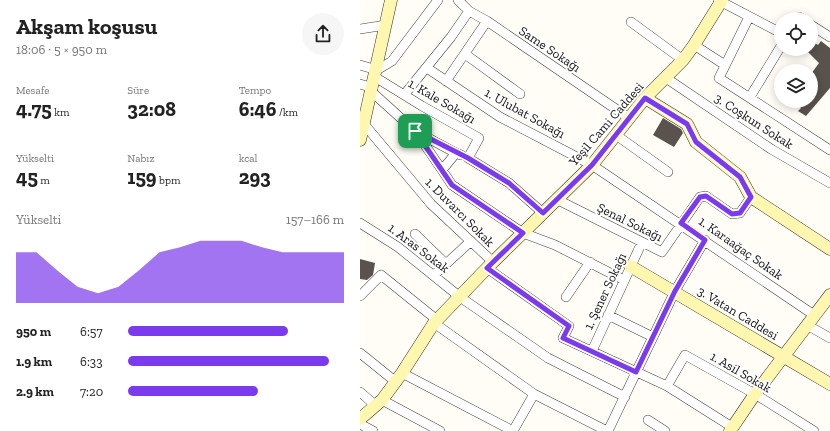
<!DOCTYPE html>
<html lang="tr">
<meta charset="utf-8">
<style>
:root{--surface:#fff;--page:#f6f6f6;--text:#222;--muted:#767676;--accent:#7c3aed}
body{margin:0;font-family:"Zilla Slab",serif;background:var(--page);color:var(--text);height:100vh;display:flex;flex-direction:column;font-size:15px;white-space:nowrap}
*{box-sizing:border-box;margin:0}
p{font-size:13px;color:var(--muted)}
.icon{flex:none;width:22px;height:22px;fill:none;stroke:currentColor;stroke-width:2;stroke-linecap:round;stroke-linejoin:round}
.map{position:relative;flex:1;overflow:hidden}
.side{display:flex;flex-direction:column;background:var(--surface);width:360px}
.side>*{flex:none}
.controls{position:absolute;left:414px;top:12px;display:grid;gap:8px}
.controls a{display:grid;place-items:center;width:44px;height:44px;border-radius:50%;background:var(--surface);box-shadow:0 2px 10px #0003;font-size:20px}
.pin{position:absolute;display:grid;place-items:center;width:34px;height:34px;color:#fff;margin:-17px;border-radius:8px;box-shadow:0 2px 6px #0006}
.round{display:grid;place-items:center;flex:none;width:42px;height:42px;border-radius:21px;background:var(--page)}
.headline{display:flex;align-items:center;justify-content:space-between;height:68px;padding:0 16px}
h1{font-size:22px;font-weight:700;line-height:30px}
.metrics{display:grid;grid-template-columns:repeat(3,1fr);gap:6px;height:68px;padding:4px 16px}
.metrics div{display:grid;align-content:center}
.metrics b{font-size:20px;font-weight:700}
.metrics small{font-size:11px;font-weight:400}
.metrics p{font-size:11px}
.chart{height:112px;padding:8px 16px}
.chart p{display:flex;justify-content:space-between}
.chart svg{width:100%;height:72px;margin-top:4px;fill:var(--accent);opacity:.7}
ul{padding:0 16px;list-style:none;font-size:13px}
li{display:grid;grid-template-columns:64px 48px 1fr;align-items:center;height:30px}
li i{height:10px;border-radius:5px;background:var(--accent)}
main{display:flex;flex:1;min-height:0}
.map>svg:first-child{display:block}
</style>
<main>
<section class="side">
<div class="headline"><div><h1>Akşam koşusu</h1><p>18:06 · 5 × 950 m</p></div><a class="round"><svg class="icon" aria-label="share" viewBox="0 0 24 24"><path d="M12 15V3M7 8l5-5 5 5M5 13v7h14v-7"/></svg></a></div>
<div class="metrics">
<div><p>Mesafe</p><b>4.75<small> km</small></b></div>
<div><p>Süre</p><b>32:08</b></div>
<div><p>Tempo</p><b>6:46<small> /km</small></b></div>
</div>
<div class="metrics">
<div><p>Yükselti</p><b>45<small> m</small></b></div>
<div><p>Nabız</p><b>159<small> bpm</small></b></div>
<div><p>kcal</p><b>293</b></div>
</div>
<div class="chart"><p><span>Yükselti</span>157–166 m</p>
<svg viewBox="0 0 160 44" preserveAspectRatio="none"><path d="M0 44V13L10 13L20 24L30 34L40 38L50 34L60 24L70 13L80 10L90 6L100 6L110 6L120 10L130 13L140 13L150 13L160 13V44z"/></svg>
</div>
<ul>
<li><b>950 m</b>6:57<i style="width:74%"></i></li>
<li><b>1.9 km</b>6:33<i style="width:93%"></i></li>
<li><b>2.9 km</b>7:20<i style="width:60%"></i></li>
</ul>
</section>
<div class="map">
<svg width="470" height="431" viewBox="0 0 470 431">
<rect width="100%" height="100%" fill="#fffdf5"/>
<path fill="#5a524d" d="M 461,41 L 470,48 L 470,88 L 446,116 L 438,111 L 441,108 L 432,101 L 451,101 L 451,74 L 459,63 L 448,52 L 455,43 L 458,45 Z
M 303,118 L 321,129 L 323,133 L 314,147 L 293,135 Z
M 0,259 L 15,263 L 13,275 L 7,280 L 0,279 Z"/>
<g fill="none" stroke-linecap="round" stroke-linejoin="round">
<defs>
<path id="minor" d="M 98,0 L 109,11 L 127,21 L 269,118
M 358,0 L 421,33
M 389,17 L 359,78 L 470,150
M 438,19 L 439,17 L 443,19
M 271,22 L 323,60
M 451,25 L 470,37
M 0,29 L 26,25
M 334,45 L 365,65
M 105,54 L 160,94
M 0,65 L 17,70 L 32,61 L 78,0
M 67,68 L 140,117 L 232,165 L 454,315
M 15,77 L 62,106 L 119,138 L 108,158 L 149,183 L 183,213
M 306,78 L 411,149 L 470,183
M 86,81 L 127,21
M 0,84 L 13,88
M 12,92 L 55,131 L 96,153
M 44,95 L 91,37 L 109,11
M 390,97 L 421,46
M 4,124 L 71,204 L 133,262
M 56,132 L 82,170 L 96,153 L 101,155
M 256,135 L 308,172
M 82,170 L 92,185 L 163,233 L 195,245 L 264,280
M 196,199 L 302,252 L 340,197 L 346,196 L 372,214 L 380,213 L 391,197
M 0,223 L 38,247 L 100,297 L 188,358 L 265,397
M 55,234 L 86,264
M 127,268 L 209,326 L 203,338 L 307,386 L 372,427
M 74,275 L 111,241
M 0,296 L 21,275 L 77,320
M 206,297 L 230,262
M 248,315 L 293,337
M 74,323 L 174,394 L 247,431
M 447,325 L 470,338
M 232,351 L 282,242
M 0,353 L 36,382
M 42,373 L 153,431
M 307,386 L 325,355 L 395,394 L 454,431
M 0,392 L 15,405
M 22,400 L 80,431
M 288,420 L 305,431
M 0,424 L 13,431
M 153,431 L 174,394
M 248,431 L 315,291 L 345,240"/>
<path id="secondary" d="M 285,98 L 327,124 L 336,142 L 380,177 L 391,197 L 470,249
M 0,140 L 31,0
M 270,266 L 470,384
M 0,419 L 22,400 L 42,373 L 74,323 L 133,262 L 232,165 L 285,98 L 323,60 L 334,45 L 362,0
M 370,431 L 395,394 L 470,295"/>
</defs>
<use href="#minor" stroke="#444" stroke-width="10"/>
<use href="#secondary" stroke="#333" stroke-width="13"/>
<use href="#minor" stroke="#fff" stroke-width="9"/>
<use href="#secondary" stroke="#fff6b0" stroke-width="12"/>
</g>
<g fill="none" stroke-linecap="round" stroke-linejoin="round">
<defs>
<path id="route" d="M 285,98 L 327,124 L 336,142 L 380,177 L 391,197 L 380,213 L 372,214 L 346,196 L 340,197 L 321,223 L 345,240 L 315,291 L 276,372 L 203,338 L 209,326 L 127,268 L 163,233 L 92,185 L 55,131 L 108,158 L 149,183 L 183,213 L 232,165 Z"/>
</defs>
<use href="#route" stroke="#fff" stroke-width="8"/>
<use href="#route" stroke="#7c3aed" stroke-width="5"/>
</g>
<g text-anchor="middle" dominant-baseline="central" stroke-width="4" stroke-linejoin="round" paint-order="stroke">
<g font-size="13" fill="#111" stroke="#fff">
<text transform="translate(190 49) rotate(34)">Same Sokağı</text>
<text transform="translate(82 101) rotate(30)">1. Kale Sokağı</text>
<text transform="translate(165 113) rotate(29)">1. Ulubat Sokağı</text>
<text transform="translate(394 121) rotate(33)">3. Coşkun Sokak</text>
<text transform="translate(246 124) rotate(-49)">Yeşil Cami Caddesi</text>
<text transform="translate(100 212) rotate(45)">1. Duvarcı Sokak</text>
<text transform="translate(270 222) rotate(26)">Şenal Sokağı</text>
<text transform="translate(59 248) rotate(37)">1. Aras Sokak</text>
<text transform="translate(381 248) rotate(35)">1. Karaağaç Sokak</text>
<text transform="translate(245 291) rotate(-65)">1. Şener Sokağı</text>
<text transform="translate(378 313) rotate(31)">3. Vatan Caddesi</text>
<text transform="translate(381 372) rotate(30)">1. Asil Sokak</text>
</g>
</g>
</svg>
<div class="controls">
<a><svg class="icon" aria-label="locate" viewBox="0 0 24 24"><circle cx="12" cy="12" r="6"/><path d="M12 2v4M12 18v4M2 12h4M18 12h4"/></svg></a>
<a><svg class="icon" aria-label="layers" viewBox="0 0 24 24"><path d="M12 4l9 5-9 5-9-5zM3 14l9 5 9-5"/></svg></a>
</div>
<div class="pin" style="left:55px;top:131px;background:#1e9e55"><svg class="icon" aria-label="arrive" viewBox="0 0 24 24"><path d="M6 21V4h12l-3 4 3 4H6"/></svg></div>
</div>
</main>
